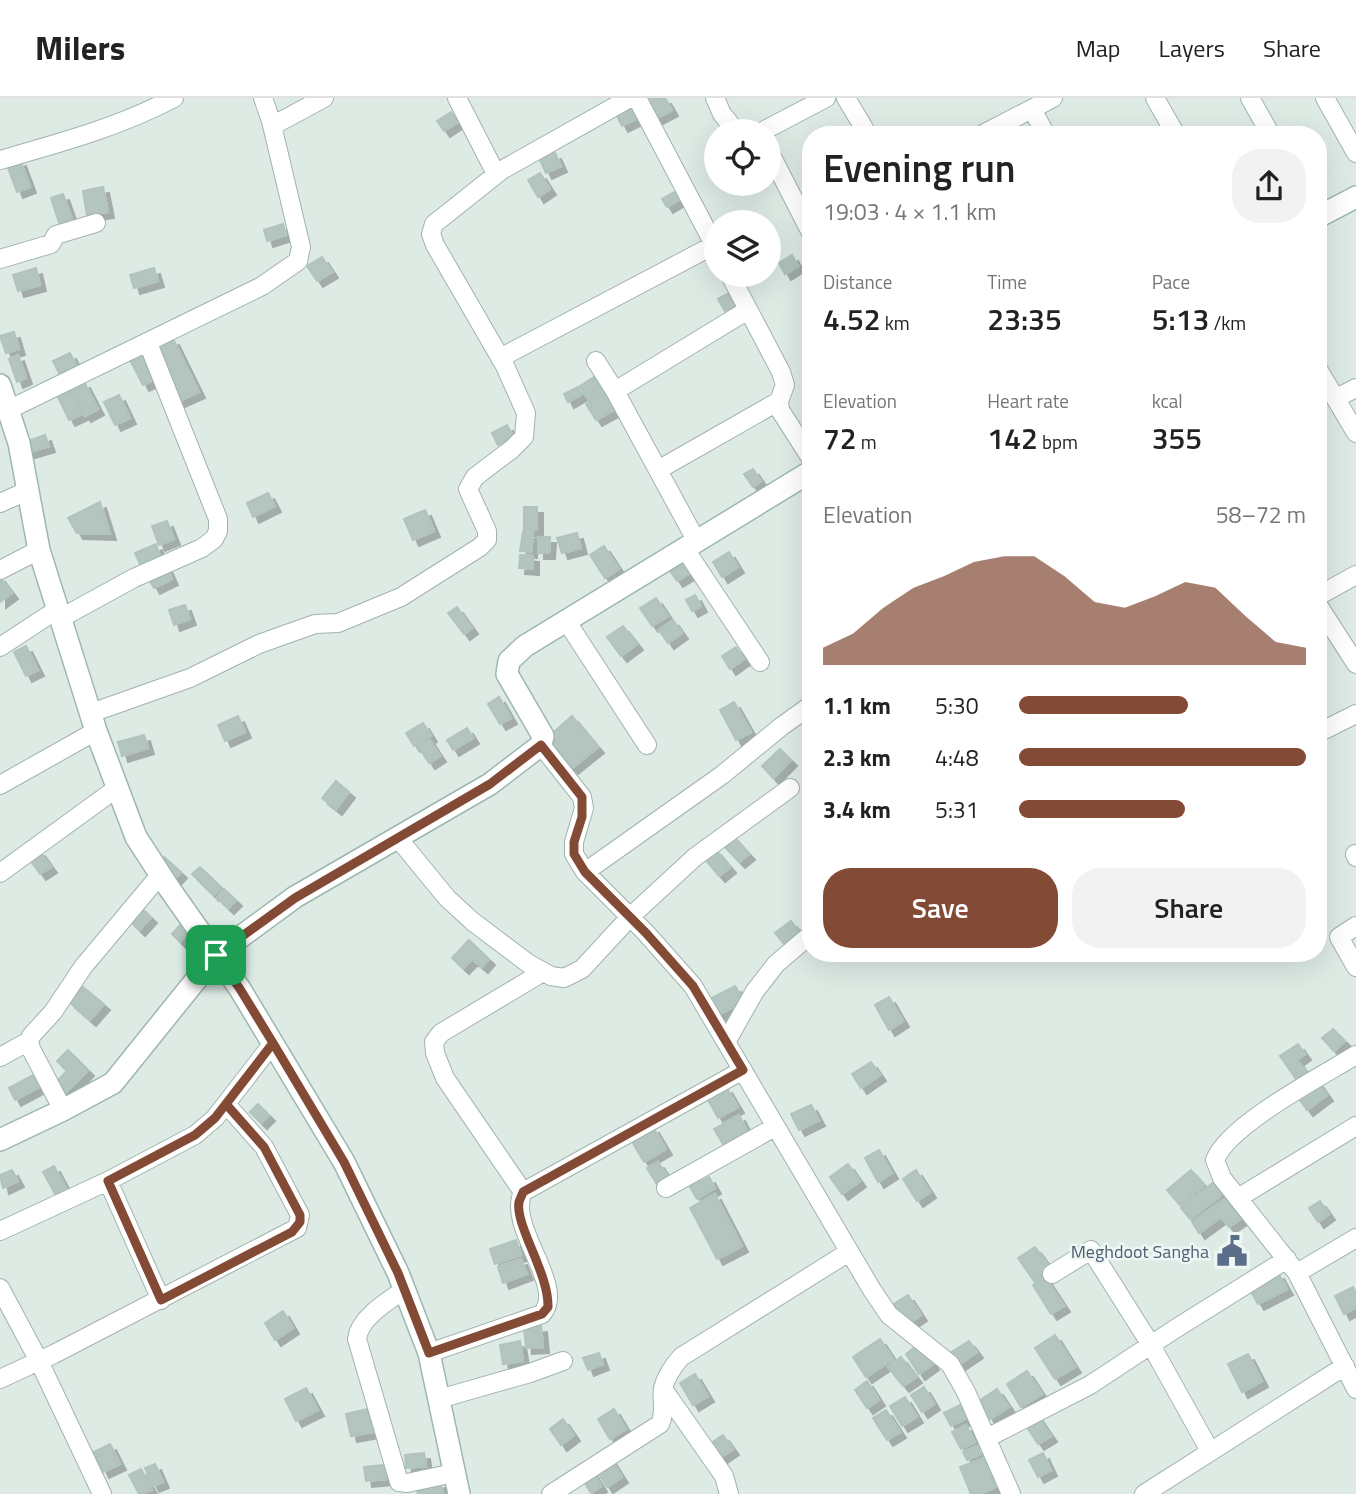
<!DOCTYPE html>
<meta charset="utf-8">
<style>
:root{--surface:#fff;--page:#f2f2f2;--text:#222;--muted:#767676;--line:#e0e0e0;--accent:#834a36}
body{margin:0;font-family:"Titillium Web",sans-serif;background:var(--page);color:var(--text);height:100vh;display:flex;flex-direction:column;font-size:26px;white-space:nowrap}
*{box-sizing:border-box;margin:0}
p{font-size:23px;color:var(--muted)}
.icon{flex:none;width:38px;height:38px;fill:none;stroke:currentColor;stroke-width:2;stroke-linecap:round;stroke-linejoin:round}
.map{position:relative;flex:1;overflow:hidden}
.details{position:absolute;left:802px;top:28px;width:525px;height:836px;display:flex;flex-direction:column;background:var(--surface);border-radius:28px;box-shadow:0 7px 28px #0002}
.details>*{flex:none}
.tools{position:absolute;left:704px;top:21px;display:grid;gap:14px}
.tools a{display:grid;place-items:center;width:77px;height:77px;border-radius:50%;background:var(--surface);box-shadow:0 7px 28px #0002;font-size:35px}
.pin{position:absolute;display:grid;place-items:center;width:60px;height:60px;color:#fff;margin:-30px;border-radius:14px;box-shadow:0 4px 10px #0006}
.round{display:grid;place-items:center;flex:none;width:74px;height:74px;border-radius:28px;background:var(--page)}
.overview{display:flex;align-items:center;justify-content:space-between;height:119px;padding:0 21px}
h1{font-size:38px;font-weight:600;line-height:52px}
.metrics{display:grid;grid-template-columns:repeat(3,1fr);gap:10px;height:119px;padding:7px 21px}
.metrics div{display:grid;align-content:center}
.metrics b{font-size:30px;font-weight:600}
.metrics small{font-size:19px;font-weight:400}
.metrics p{font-size:19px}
.chart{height:196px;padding:14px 21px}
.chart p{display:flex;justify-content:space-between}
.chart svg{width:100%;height:126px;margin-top:7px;fill:var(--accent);opacity:.7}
.action{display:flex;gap:14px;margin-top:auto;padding:14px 21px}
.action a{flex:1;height:80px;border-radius:28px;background:var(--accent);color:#fff;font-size:28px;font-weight:600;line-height:80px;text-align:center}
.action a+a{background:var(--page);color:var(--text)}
ul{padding:0 21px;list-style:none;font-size:23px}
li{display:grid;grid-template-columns:112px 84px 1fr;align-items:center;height:52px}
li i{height:18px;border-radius:9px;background:var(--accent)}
header{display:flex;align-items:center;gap:42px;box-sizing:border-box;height:98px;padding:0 35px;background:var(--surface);border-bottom:2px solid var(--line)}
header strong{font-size:33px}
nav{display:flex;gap:38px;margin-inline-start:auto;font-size:24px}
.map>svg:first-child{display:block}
</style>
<header>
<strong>Milers</strong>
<nav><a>Map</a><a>Layers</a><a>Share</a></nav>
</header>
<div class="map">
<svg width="1356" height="1396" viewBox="0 0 1356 1396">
<defs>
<filter id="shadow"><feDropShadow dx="6" dy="6" stdDeviation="0" flood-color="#0004"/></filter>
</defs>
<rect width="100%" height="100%" fill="#deebe5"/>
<path fill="#b3c5be" stroke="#b0c4bc" stroke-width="2" filter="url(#shadow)" d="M 645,0 L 665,0 L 672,12 L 657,20 Z
M 631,6 L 638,20 L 622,28 L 615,14 Z
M 451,14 L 458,24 L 444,33 L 437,23 Z
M 555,55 L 561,68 L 546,75 L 540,62 Z
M 20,62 L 30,89 L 17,94 L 7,67 Z
M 540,75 L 550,91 L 538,99 L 528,82 Z
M 103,89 L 108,114 L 87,117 L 83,93 Z
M 674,94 L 679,102 L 667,109 L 662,101 Z
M 63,96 L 72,121 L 59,125 L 51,100 Z
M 283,126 L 286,137 L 267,143 L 264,132 Z
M 792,157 L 798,168 L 785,176 L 779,165 Z
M 322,159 L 332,174 L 317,183 L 307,168 Z
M 36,170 L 40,187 L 18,193 L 13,177 Z
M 154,170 L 158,183 L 134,190 L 130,177 Z
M 729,195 L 736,206 L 725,213 L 718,201 Z
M 14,234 L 19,251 L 6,255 L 0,238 Z
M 173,241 L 199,294 L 179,303 L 153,250 Z
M 70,255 L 78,271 L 61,279 L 53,263 Z
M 144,256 L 156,281 L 143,287 L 130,262 Z
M 18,257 L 26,280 L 17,284 L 9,261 Z
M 594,279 L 603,292 L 589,302 L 580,288 Z
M 84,284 L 98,311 L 85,318 L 72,290 Z
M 578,289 L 582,296 L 568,304 L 564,296 Z
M 70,291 L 82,316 L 69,322 L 57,297 Z
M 604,295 L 614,312 L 596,322 L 586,306 Z
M 119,297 L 130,320 L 115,327 L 104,304 Z
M 507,327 L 513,338 L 498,347 L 492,335 Z
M 45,337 L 49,348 L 29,354 L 25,344 Z
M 753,371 L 761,383 L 753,389 L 744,376 Z
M 268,395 L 275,408 L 253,419 L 247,405 Z
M 100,404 L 110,436 L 77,435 L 68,420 Z
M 524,409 L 537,409 L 537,432 L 524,432 Z
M 425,412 L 434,433 L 413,442 L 404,421 Z
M 167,423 L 174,441 L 159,447 L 152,428 Z
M 523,434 L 533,435 L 531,454 L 520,453 Z
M 577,435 L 581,450 L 562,455 L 557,440 Z
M 538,439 L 550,439 L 549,455 L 538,455 Z
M 156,446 L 160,458 L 140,466 L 135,455 Z
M 604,448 L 619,471 L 605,480 L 590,457 Z
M 729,454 L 738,469 L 722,479 L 713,464 Z
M 520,457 L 533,458 L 533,471 L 519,470 Z
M 684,465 L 690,475 L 677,483 L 670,473 Z
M 166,468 L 172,481 L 154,490 L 147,478 Z
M 0,479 L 12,495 L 0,504 Z
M 695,497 L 701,508 L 692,513 L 686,502 Z
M 656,500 L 668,518 L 652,528 L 640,510 Z
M 185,507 L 190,521 L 174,527 L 169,512 Z
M 457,509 L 472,530 L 464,536 L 448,515 Z
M 673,522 L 682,535 L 668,545 L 659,532 Z
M 623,528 L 637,546 L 621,558 L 607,539 Z
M 26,548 L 38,572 L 26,578 L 14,554 Z
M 736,549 L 744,561 L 730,571 L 722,558 Z
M 499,599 L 511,620 L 500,626 L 488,606 Z
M 734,604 L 751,634 L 736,642 L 720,612 Z
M 238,618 L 245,634 L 225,643 L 218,627 Z
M 572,618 L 598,649 L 572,670 L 547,640 Z
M 423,625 L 431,638 L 414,648 L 406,635 Z
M 467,630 L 473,640 L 453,652 L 447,642 Z
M 144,637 L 148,650 L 122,658 L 118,644 Z
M 429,641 L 440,658 L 429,665 L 418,648 Z
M 780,651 L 791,662 L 773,680 L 762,668 Z
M 336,683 L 349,694 L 336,711 L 322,700 Z
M 733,738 L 749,756 L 739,764 L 723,747 Z
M 715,751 L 730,769 L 719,778 L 704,760 Z
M 39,752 L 51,769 L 40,776 L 28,759 Z
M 164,759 L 181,774 L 173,783 L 156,768 Z
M 200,769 L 221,789 L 213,797 L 192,776 Z
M 224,791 L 236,802 L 228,810 L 217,800 Z
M 138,807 L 151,819 L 139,832 L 126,819 Z
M 791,823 L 800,835 L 785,847 L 775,835 Z
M 180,827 L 188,834 L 180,844 L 172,836 Z
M 469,842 L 489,861 L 482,869 L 472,861 L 463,870 L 452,860 Z
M 735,888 L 744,903 L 718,917 L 710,901 Z
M 83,889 L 104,906 L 90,922 L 69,904 Z
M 889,899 L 903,923 L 889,932 L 875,907 Z
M 1333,931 L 1345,943 L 1334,953 L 1322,940 Z
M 1298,946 L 1305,956 L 1297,962 L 1306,974 L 1296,981 L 1280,958 Z
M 68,952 L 88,972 L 63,997 L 53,987 L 67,973 L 57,963 Z
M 871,964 L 880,977 L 861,990 L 852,976 Z
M 33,977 L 39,989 L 15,1002 L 9,990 Z
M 1317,983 L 1327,997 L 1307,1012 L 1297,998 Z
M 726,989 L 738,1009 L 718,1020 L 707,1000 Z
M 258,1006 L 269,1017 L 261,1025 L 250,1014 Z
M 811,1007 L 819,1022 L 799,1032 L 791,1016 Z
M 739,1017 L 747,1032 L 723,1046 L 714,1031 Z
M 653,1029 L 666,1051 L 644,1064 L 631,1042 Z
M 879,1052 L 892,1075 L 878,1084 L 865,1060 Z
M 658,1064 L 669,1081 L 658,1088 L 647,1070 Z
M 848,1066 L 860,1083 L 842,1096 L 830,1079 Z
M 54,1068 L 67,1092 L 56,1098 L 43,1074 Z
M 12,1072 L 18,1083 L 3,1090 L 0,1077 Z
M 916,1072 L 930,1094 L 917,1103 L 903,1081 Z
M 1191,1072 L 1204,1087 L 1180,1107 L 1167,1092 Z
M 709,1079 L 715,1090 L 697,1101 L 690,1089 Z
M 1214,1084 L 1223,1096 L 1190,1121 L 1181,1110 Z
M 715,1096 L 742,1148 L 717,1161 L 690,1110 Z
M 1226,1100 L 1241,1121 L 1229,1129 L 1221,1119 L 1199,1135 L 1192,1124 Z
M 1320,1103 L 1329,1116 L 1318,1124 L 1309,1110 Z
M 516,1142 L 521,1157 L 495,1166 L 490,1151 Z
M 1035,1149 L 1051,1171 L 1034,1183 L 1018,1160 Z
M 521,1161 L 527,1176 L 503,1185 L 498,1169 Z
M 1278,1175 L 1287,1191 L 1258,1206 L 1249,1190 Z
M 1045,1179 L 1064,1208 L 1051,1216 L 1033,1187 Z
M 1353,1189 L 1356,1195 L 1356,1209 L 1344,1216 L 1335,1198 Z
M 908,1197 L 921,1217 L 905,1228 L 892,1207 Z
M 283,1213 L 293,1230 L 275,1242 L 265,1225 Z
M 541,1228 L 543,1249 L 526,1250 L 524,1230 Z
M 1055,1237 L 1075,1269 L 1055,1281 L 1035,1250 Z
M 880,1241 L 893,1261 L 866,1279 L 853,1259 Z
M 520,1243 L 523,1263 L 503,1266 L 500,1247 Z
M 969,1243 L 977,1254 L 958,1267 L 950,1255 Z
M 919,1246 L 933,1266 L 919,1276 L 906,1256 Z
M 599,1255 L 603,1266 L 588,1272 L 583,1260 Z
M 1248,1256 L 1262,1283 L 1242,1294 L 1228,1266 Z
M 901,1259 L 916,1279 L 903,1288 L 888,1269 Z
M 1027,1273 L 1042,1296 L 1021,1309 L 1007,1286 Z
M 695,1276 L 708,1298 L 693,1307 L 680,1285 Z
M 867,1283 L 879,1302 L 867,1310 L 855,1292 Z
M 924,1289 L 934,1306 L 922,1314 L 911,1297 Z
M 306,1290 L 318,1312 L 296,1323 L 285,1301 Z
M 997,1291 L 1009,1309 L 990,1321 L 979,1303 Z
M 905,1299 L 917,1319 L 902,1328 L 890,1308 Z
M 960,1307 L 967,1320 L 951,1328 L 944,1315 Z
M 368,1311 L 373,1334 L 351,1338 L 346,1316 Z
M 614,1311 L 626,1331 L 610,1341 L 598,1321 Z
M 886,1312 L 900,1334 L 887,1342 L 873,1320 Z
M 1036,1316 L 1051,1338 L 1038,1346 L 1024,1325 Z
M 563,1321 L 574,1337 L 561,1347 L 550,1331 Z
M 966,1327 L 975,1344 L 961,1351 L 952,1334 Z
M 723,1337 L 733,1351 L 717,1362 L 707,1348 Z
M 110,1346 L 120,1366 L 103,1374 L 94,1354 Z
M 977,1348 L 981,1356 L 967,1362 L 963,1354 Z
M 424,1355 L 426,1368 L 406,1370 L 405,1357 Z
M 1043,1355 L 1051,1372 L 1038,1379 L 1029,1362 Z
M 610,1360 L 622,1379 L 607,1389 L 595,1370 Z
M 984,1360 L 996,1389 L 979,1396 L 971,1396 L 960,1369 Z
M 155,1366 L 163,1384 L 153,1388 L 145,1370 Z
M 384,1367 L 386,1381 L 366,1383 L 364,1369 Z
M 141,1371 L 152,1392 L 139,1396 L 129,1377 Z
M 591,1372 L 601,1388 L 591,1395 L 581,1379 Z
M 440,1384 L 443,1396 L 418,1396 L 416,1389 Z"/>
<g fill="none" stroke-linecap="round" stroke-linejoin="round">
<defs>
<path id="street" d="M 457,0 L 496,76
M 637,0 L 716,150
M 715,0 L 722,16 L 736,33
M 846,0 L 868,37
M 1155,0 L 1176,37
M 1250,0 L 1271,37
M 1325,0 L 1356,55
M 1032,11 L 1046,37
M 272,28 L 324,0
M 763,33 L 826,0
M 981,37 L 1053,0
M 768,51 L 810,133
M 0,62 C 60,45 119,29 174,0
M 0,161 L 51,146 L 56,137 L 96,125
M 730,177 L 781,274 L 785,287 L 779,303 L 780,312 L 810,359
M 500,260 L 714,147
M 596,263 L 615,293 L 697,444
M 1318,271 L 1356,335
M 615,293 L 748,212
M 1336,300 L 1356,290
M 10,311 L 262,188 L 298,163 L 301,149 L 271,23 L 263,0
M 658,372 L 779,303
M 0,405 L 27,393
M 685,451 L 760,564
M 0,472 L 39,452
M 1318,498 L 1356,477
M 1318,507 L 1356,566
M 61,520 L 134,480 L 202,450 L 214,441 L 218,433 L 218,421 L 148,245
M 567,524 L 647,647
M 0,549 L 58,511
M 91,615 L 190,580 L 259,546 L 315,526 L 338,525 L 401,499 L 480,449 L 487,442 L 487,433 L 468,391 L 475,379 L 512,351 L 524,339 L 526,315 L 505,268 L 435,147 L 431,136 L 434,126 L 502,72 L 630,0
M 1318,635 L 1356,616
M 541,647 L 582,699 L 584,710 L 574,744 L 574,756 L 585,774 L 646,835 L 693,888 L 872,1192 L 889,1217 L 950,1266 L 966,1294 L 1011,1396
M 0,687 L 96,633
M 397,739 L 447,800 L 472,823 L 529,866 L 551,878 L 564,880 L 582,871 L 630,819 L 695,759 L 790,690
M 1355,756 L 1356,759
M 585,774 L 722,677 L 782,628 L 810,608
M 0,775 L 117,690
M 1356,828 L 1339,839 L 1356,869
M 726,944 L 755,893 L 776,866 L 810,837
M 1356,957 C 1322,978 1228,1027 1215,1062 L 1222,1080 L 1297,1175 L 1356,1291
M 0,959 L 29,943
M 63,1012 L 31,951 L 29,943 L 31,938 L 53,914 L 83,869 L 160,777
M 108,1083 L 161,1202
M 666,1090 L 775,1029
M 523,1094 L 445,980 L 435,955 L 434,944 L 441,935 L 543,874
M 1238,1100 L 1356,1028
M 0,1133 L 108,1083 L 195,1037 L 215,1020 L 273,945
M 1297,1175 L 1356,1140
M 1052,1176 L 1091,1152 L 1151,1247 L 1210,1353
M 0,1190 L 39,1263 L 102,1396
M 404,1192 C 388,1203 359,1220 357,1241 L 399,1384 L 407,1385 L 454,1375
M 429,1255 L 542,1216 C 567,1188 506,1129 523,1094 L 743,972
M 0,1281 L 54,1256 L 297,1130 L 300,1117 L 264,1049 L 226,1006
M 663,1291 L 724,1378 L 729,1396
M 439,1301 L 530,1275 L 563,1263
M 987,1340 L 1090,1287 L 1175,1231 L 1287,1161
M 551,1396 L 660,1326 C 666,1313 661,1303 663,1290 C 666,1279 674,1267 681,1259 L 849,1154
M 1144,1396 L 1345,1268"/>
<path id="secondary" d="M 1318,119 L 1356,99
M 0,287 L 19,345 L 39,452 L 96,633 L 136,739 L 169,790 L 240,891 L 344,1064 L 398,1175 L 429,1255 L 459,1396
M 0,1042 L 63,1012 L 113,985 L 216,857 L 295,799 L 490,686 L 541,647 L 543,638 L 507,576 L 509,563 L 525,548 L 810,374"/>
</defs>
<use href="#street" stroke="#a1b3ac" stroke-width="20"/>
<use href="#secondary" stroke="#9db7ae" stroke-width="24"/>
<use href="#street" stroke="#fff" stroke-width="18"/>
<use href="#secondary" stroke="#fff" stroke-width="21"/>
</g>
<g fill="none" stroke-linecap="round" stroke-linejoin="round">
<defs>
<path id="route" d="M 216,857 L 240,891 L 273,945 L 215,1020 L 195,1037 L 108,1083 L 161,1202 L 292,1134 L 300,1124 L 300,1117 L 264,1049 L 226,1006 L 273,945 L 344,1064 L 398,1175 L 429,1255 L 542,1216 L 548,1209 C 549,1175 515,1128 519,1104 C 519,1103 523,1095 523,1094 L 743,972 L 693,888 L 646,835 L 585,774 L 574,756 L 574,744 L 582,719 L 582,699 L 541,647 L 490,686 L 295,800 L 216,857"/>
</defs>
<use href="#route" stroke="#fff" stroke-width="14"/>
<use href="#route" stroke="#834a36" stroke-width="9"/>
</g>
<defs>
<symbol id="civic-bare" viewBox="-9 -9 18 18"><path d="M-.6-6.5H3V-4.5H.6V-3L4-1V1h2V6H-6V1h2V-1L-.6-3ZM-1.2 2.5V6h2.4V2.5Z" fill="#5c6f8a" stroke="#eef7f3" stroke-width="2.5" paint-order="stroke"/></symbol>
</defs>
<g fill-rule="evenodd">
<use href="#civic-bare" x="1210" y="1131" width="44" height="44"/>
</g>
<g text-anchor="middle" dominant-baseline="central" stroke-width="5" stroke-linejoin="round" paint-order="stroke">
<g font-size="18" fill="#4e5e75" stroke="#eef7f3" text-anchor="end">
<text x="1209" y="1153">Meghdoot Sangha</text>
</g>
</g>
</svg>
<div class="tools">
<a><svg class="icon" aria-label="locate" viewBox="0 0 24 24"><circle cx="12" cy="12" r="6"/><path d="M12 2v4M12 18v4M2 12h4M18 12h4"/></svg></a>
<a><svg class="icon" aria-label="layers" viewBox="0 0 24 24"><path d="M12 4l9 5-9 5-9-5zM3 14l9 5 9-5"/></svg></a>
</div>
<div class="pin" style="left:216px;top:857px;background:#1e9e55"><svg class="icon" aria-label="arrive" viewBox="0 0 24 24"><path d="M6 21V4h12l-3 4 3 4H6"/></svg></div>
<section class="details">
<div class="overview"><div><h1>Evening run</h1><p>19:03 · 4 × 1.1 km</p></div><a class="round"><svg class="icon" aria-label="share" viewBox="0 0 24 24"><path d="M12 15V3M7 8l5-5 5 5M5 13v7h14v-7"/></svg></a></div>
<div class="metrics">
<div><p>Distance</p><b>4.52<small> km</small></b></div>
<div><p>Time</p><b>23:35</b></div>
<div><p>Pace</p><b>5:13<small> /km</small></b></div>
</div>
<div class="metrics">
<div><p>Elevation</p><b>72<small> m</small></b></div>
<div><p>Heart rate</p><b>142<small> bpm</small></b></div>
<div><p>kcal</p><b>355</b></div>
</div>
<div class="chart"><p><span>Elevation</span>58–72 m</p>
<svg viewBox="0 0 160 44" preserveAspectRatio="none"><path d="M0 44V38L10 33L20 24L30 17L40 13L50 8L60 6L70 6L80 13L90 22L100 24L110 20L120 15L130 17L140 27L150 36L160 38V44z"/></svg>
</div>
<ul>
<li><b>1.1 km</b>5:30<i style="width:59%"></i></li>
<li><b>2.3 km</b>4:48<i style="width:100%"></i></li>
<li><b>3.4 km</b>5:31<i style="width:58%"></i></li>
</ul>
<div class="action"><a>Save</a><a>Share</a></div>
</section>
</div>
